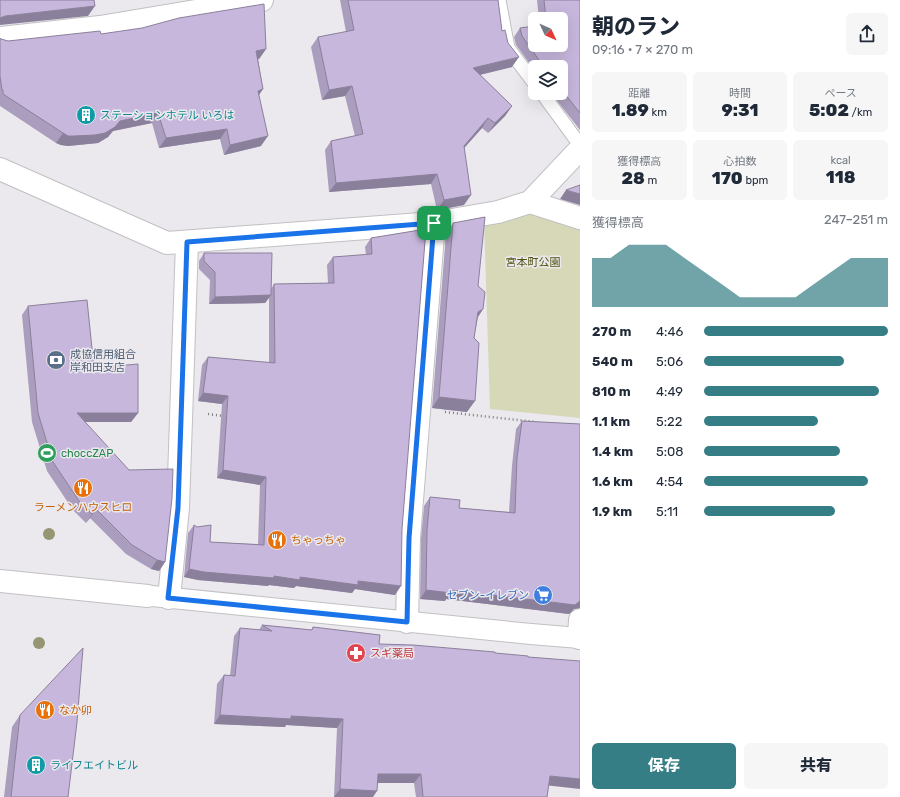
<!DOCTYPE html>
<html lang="ja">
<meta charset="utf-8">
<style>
:root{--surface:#fff;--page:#f6f6f7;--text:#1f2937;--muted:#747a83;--accent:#367e85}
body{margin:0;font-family:Rubik,"Noto Sans JP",sans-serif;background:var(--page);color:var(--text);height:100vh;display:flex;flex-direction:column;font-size:15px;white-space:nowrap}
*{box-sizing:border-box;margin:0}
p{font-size:13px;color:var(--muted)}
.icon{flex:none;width:22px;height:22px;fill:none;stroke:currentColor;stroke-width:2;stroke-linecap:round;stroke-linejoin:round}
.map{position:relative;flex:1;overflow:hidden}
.drawer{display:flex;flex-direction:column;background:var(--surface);width:320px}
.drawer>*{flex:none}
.needle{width:26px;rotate:134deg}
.tools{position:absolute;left:528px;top:12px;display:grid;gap:8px}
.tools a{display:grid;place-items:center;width:40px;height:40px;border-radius:6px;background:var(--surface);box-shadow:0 4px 16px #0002;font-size:20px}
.pin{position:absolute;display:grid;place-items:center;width:34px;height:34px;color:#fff;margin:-17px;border-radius:8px;box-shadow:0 2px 6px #0006}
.round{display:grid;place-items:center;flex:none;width:42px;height:42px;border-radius:6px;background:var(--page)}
.summary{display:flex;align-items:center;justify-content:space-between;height:68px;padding:0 12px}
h1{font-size:22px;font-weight:800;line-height:30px}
.stats{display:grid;grid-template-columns:repeat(3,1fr);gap:6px;height:68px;padding:4px 12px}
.stats div{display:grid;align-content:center;border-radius:6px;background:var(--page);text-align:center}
.stats b{font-size:17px;font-weight:800}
.stats small{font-size:11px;font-weight:400}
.stats p{font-size:11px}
.chart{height:112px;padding:8px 12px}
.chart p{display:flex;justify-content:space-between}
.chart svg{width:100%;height:72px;margin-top:4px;fill:var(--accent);opacity:.7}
.primary-button{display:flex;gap:8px;margin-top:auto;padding:8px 12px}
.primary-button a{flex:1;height:46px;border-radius:6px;background:var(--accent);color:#fff;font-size:16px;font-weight:800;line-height:46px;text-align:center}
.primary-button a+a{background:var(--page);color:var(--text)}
ul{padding:0 12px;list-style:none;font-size:13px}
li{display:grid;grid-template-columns:64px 48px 1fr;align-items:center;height:30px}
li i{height:10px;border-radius:5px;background:var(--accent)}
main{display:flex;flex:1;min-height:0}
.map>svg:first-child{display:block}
</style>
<main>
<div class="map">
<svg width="580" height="797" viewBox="0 0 580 797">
<rect width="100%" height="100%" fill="#ebe9ed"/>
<path fill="#d6d8b8" d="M 533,212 L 580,227 L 580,418 L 490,409 L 484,220 Z"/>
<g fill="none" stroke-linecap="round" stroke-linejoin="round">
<defs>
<path id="service" d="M 499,0 L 508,48 L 535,84
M 542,93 L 580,145"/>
<path id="pedestrian" d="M 152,596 L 531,634 L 580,638"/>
<path id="minor" d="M 0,38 L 100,27 L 262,0
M 0,169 L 167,243 L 434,223 L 498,212 L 530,202 L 580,218
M 530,202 L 580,149
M 0,581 L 148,596
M 169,598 L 178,508 L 187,242
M 407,622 L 409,538 L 434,223
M 579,638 L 580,620"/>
</defs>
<use href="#service" stroke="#c1c0c3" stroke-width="15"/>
<use href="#pedestrian" stroke="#c1c0c3" stroke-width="22"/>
<use href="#minor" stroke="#c1c0c3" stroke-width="24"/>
<path stroke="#7b7a7d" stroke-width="2.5" stroke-dasharray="1 3" stroke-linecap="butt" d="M 445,412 L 536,422
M 208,414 L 223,416"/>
<use href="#service" stroke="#fff" stroke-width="13"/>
<use href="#pedestrian" stroke="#fff" stroke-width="20"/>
<use href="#minor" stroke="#fff" stroke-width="22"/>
</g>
<g fill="#969672">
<circle cx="49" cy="534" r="6"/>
<circle cx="39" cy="643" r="6"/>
</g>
<path fill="#ab9dbe" d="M 340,0 L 498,0 L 502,31 L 512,67 L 480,75 L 512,106 L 505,116 L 488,133 L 482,128 L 464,148 L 464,205 L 437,210 L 431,184 L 329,192 L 325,150 L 331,141 L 355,136 L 345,96 L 322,100 L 311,47 L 318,37 L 346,32 Z
M 537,0 L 580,0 L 580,130 L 551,93 L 561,93 L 561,67 L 535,67 L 535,71 L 516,45 L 514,37 L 520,28 L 535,45 L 561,19 L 539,19 Z
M 101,34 L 266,49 L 259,59 L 258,59 L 263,89 L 259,95 L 261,146 L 224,155 L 220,139 L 159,148 L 152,123 L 113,131 L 108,137 L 98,143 L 68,146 L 61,145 L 56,143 L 0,106 L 0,38 L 1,39 L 8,41 Z
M 453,223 L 478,286 L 483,309 L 478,317 L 474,338 L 467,412 L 432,408 L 446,234 Z
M 426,229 L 395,595 L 355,589 L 352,593 L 296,586 L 294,588 L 269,585 L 268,586 L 198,580 L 184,577 L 188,533 L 194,525 L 210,542 L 258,544 L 260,485 L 217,478 L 222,404 L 198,401 L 202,365 L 208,357 L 269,363 L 269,298 L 265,303 L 209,304 L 210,280 L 199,269 L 199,261 L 204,253 L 271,289 L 274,284 L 328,283 L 327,265 L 333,257 L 366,255 L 365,247 L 371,238 Z
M 28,306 L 94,368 L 138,413 L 131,422 L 85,422 L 165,562 L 159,571 L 151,569 L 126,554 L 90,518 L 86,523 L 73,510 L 47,471 L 32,422 L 22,315 Z
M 522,421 L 580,424 L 580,608 L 574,609 L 569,614 L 446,599 L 445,601 L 420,599 L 421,539 L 424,506 L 430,497 L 459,508 L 509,512 L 512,466 L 516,429 Z
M 262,625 L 311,630 L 313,627 L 379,644 L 495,653 L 548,786 L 547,797 L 416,797 L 414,783 L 378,783 L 373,797 L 334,797 L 337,728 L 286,725 L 285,727 L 214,724 L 217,684 L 224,675 L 230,676 L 234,636 L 240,628 L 259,630 Z
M 20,715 L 68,797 L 4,797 L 12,727 Z"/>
<path fill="#8b809b" d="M 95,6 L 88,16 L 0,25 L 0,18 L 5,16 Z
M 266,49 L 259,59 L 249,61 L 256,51 Z
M 519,57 L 512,67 L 466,78 L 473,68 Z
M 352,86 L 345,96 L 322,100 L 329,90 Z
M 263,89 L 256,99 L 258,91 Z
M 512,106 L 505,116 L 488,133 L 495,123 Z
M 158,113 L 152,123 L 113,131 L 108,137 L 98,143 L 68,146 L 61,145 L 56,143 L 63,133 Z
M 488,118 L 482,128 L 457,156 L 464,146 Z
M 227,129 L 220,139 L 159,148 L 166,138 Z
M 268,136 L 261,146 L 224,155 L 230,145 Z
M 437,174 L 431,184 L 329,192 L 336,183 Z
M 566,190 L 580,194 L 580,205 L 560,199 Z
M 471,195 L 464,205 L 437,210 L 444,200 Z
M 271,295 L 265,303 L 209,304 L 215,297 Z
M 483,309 L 476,320 L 478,312 Z
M 203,393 L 228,396 L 222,404 L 198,401 Z
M 439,397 L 475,401 L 467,412 L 432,408 Z
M 77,413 L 138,413 L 131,422 L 71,422 Z
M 223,470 L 266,477 L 260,485 L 217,478 Z
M 96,509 L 90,518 L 86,523 L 92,514 Z
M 157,560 L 165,562 L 159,571 L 151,569 Z
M 189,569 L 274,576 L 358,581 L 401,586 L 395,595 L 355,589 L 352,593 L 296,586 L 294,588 L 269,585 L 268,586 L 198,580 L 184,577 Z
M 426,590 L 451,590 L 580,601 L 580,608 L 574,609 L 569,614 L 446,599 L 445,601 L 420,599 Z
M 220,715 L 291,716 L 343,719 L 337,728 L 286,725 L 285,727 L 214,724 Z
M 378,774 L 421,774 L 414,783 L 372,783 Z
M 550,776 L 580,779 L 580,789 L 544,785 Z
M 340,789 L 377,791 L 373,797 L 334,797 Z"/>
<path fill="#c7b7dd" stroke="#8b809b" d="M 0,0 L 94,0 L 95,6 L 5,16 L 0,18 Z
M 348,0 L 498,0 L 502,31 L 505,30 L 508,43 L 519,57 L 473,68 L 512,106 L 495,123 L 488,118 L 464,146 L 471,195 L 444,200 L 437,174 L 336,183 L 331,141 L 363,134 L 352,86 L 329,90 L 318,37 L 354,30 Z
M 544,0 L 580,0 L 580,113 L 561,89 L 561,67 L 544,67 L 522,36 L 520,28 L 535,26 L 535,45 L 561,45 L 561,19 L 546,19 Z
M 264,4 L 266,49 L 256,51 L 263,89 L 258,91 L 268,136 L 230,145 L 227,129 L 166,138 L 158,113 L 120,121 L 115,127 L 105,133 L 95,135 L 74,136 L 68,136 L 63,133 L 3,94 L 3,90 L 2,90 L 0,76 L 0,38 L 1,39 L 8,41 L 100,31 L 101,34 L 142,28 L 179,18 Z
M 580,185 L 580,194 L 566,190 Z
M 485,217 L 478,286 L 485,292 L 483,309 L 478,312 L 474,338 L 479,343 L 475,401 L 439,397 L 453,223 Z
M 426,229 L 402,529 L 401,586 L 358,581 L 358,585 L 300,577 L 300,580 L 274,576 L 274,578 L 204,572 L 189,569 L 194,525 L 197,527 L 211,525 L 210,542 L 264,545 L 266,477 L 223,470 L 228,396 L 203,393 L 208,357 L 275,363 L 274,284 L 334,283 L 333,257 L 372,254 L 371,238 Z
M 204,253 L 272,253 L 271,295 L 215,297 L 215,272 L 204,261 Z
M 87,300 L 94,368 L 138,364 L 138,413 L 77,413 L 129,470 L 173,469 L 172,498 L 165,562 L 157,560 L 132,545 L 96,509 L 92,514 L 79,501 L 53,462 L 38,413 L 28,306 Z
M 522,421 L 580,424 L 580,601 L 575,605 L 451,590 L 451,593 L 426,590 L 427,530 L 430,497 L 460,500 L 459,508 L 515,513 L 517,458 Z
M 262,625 L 312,630 L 313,627 L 380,635 L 379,644 L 413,645 L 495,652 L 495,653 L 528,656 L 528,657 L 580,661 L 580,779 L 550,776 L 547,797 L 423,797 L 421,774 L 378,774 L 377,791 L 340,789 L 343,719 L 291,716 L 291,719 L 220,715 L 224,675 L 235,676 L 240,628 L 272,631 Z
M 83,648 L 77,722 L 68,797 L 11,797 L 20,715 Z"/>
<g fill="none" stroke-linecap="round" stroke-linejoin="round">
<defs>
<path id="route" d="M 434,223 L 409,538 L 407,622 L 168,598 L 178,508 L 187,242 Z"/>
</defs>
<use href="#route" stroke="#fff" stroke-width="8"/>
<use href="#route" stroke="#1a73e8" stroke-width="5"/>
</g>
<defs>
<symbol id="building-disc" viewBox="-11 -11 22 22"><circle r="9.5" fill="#0f9aa8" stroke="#ebe9ed"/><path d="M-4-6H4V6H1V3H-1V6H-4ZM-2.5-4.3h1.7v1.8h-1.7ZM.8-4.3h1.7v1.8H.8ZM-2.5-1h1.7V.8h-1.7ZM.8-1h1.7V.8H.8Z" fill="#fff"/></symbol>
<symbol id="bank-disc" viewBox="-11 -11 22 22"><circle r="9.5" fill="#5c6f8a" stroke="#ebe9ed"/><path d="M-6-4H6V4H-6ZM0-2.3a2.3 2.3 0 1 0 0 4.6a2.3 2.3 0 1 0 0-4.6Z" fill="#fff"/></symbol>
<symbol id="stadium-disc" viewBox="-11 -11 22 22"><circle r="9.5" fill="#2e9e5b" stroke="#ebe9ed"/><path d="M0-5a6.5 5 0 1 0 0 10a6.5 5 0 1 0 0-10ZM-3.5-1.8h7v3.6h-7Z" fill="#fff"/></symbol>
<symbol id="restaurant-disc" viewBox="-11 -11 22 22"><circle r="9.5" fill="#e8710a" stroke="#ebe9ed"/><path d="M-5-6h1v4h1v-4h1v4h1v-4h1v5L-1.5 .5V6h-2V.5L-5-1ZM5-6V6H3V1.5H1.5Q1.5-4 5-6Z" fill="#fff"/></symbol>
<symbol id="supermarket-disc" viewBox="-11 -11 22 22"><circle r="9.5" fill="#3f7fe0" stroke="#ebe9ed"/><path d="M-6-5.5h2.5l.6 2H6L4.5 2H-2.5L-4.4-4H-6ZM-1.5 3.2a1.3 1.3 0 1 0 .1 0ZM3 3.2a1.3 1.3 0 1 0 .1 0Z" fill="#fff"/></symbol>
<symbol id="pharmacy-disc" viewBox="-11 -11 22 22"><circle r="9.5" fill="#e0444e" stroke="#ebe9ed"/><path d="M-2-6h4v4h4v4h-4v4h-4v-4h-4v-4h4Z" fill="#fff"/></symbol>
</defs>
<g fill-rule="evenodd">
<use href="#building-disc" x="75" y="104" width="22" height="22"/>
<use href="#bank-disc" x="45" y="349" width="22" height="22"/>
<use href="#stadium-disc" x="36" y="442" width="22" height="22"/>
<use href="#restaurant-disc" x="72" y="477" width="22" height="22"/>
<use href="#restaurant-disc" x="266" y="529" width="22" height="22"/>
<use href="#supermarket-disc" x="532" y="584" width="22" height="22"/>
<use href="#pharmacy-disc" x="345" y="642" width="22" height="22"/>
<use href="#restaurant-disc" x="34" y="699" width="22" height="22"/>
<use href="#building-disc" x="25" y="754" width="22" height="22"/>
</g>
<g text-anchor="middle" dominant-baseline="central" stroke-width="3" stroke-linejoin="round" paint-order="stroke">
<g font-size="11" fill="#0d838f" stroke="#ebe9ed" text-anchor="start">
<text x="100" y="115">ステーションホテル いろは</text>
<text x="50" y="765">ライフエイトビル</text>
</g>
<g font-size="11" fill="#51520e" stroke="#ebe9ed">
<text x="533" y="262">宮本町公園</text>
</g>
<g font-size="11" fill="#4e5e75" stroke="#ebe9ed" text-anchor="start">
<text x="70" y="354">成協信用組合<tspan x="70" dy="13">岸和田支店</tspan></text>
</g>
<g font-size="11" fill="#27864d" stroke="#ebe9ed" text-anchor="start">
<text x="61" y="453">choccZAP</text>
</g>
<g font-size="11" fill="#c56008" stroke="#ebe9ed" text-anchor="start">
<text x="83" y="507" text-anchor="middle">ラーメンハウスヒロ</text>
<text x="291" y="540">ちゃっちゃ</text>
<text x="59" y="710">なか卯</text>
</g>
<g font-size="11" fill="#366cbe" stroke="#ebe9ed" text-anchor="end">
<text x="529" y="595">セブン-イレブン</text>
</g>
<g font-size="11" fill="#be3a42" stroke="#ebe9ed" text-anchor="start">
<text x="370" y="653">スギ薬局</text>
</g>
</g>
</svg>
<div class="tools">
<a><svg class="needle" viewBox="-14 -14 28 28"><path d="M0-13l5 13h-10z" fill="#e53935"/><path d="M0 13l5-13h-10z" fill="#747a83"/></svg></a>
<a><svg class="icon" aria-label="layers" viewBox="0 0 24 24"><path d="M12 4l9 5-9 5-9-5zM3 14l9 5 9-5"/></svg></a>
</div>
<div class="pin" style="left:434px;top:223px;background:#1e9e55"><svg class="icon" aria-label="arrive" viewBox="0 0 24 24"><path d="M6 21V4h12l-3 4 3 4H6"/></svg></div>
</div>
<section class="drawer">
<div class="summary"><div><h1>朝のラン</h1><p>09:16 · 7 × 270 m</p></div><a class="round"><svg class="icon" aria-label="share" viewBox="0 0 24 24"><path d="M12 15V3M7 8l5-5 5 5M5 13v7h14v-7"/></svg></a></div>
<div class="stats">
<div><p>距離</p><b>1.89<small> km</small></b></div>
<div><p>時間</p><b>9:31</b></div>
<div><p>ペース</p><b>5:02<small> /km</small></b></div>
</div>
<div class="stats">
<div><p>獲得標高</p><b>28<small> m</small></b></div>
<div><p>心拍数</p><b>170<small> bpm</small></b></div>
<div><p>kcal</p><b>118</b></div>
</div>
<div class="chart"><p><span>獲得標高</span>247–251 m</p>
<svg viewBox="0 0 160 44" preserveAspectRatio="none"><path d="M0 44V14L10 14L20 6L30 6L40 6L50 14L60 22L70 30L80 38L90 38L100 38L110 38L120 30L130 22L140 14L150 14L160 14V44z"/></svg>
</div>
<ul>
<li><b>270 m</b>4:46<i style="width:100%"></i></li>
<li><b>540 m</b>5:06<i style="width:76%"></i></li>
<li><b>810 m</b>4:49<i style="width:95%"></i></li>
<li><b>1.1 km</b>5:22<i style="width:62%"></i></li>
<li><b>1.4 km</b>5:08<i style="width:74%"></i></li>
<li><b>1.6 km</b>4:54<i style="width:89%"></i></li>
<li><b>1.9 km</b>5:11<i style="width:71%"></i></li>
</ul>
<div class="primary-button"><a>保存</a><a>共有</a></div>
</section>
</main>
